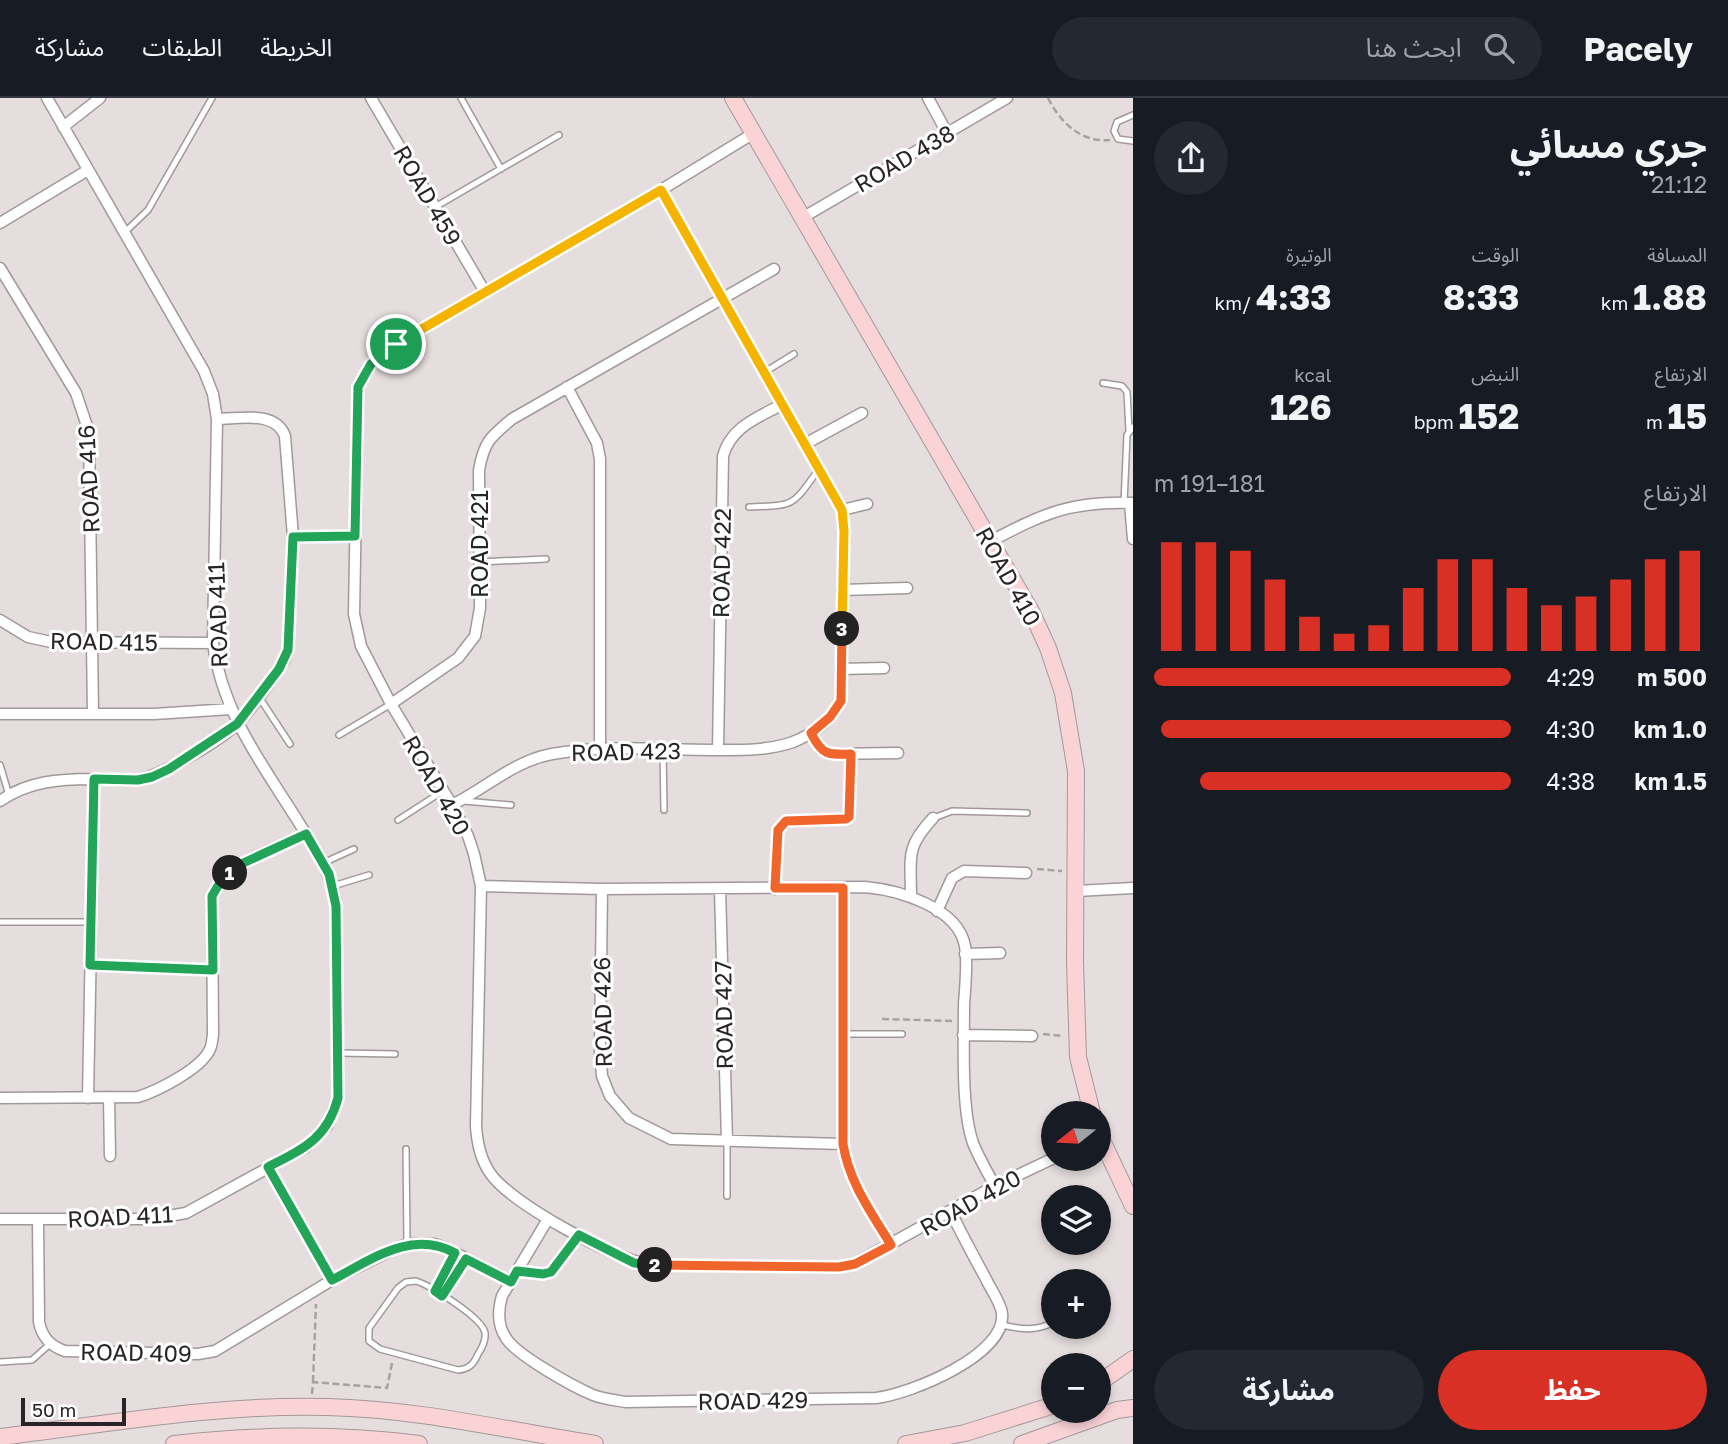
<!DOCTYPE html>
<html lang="ar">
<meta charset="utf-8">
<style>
:root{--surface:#171b24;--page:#242831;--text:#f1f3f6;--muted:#9ea1a6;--line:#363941;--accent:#d93025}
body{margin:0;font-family:"Golos Text","Noto Sans Arabic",sans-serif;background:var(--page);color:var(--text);direction:rtl;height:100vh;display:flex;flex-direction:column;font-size:26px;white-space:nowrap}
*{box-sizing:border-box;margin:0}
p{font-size:23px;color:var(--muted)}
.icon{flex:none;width:38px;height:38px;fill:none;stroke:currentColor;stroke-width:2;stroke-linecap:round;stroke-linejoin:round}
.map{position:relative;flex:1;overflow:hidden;direction:ltr}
.panel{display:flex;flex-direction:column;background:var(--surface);width:595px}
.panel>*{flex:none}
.needle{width:46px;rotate:252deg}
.tools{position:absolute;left:1041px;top:1003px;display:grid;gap:14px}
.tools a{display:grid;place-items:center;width:70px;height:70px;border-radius:50%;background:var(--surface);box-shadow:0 4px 10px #0003;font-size:35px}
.scale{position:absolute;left:21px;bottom:18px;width:105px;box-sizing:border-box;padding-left:7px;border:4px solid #292526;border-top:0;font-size:19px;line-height:24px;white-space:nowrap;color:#292526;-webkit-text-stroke:5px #fff;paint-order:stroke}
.pin{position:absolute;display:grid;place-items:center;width:60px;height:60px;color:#fff;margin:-30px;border:4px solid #fff;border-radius:50%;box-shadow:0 2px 7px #0007}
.km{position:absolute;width:35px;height:35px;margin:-18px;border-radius:50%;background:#222;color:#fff;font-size:19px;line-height:35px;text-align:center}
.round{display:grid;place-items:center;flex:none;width:74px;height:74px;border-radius:37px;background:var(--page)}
.overview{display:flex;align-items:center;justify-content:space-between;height:119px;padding:0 21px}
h1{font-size:38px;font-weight:700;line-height:52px}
.metrics{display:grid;grid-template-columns:repeat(3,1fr);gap:10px;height:119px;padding:7px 21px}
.metrics div{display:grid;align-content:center}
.metrics b{font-size:35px;font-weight:700}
.metrics small{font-size:19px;font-weight:400}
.metrics p{font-size:19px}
.chart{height:196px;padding:14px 21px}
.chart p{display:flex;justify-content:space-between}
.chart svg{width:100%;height:126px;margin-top:7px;stroke:var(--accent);stroke-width:6}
.primary-button{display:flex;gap:14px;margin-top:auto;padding:14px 21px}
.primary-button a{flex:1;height:80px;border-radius:42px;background:var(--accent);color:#fff;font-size:28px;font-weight:700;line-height:80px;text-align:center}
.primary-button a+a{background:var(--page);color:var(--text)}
ul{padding:0 21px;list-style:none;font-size:23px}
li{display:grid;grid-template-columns:112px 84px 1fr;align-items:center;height:52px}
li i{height:18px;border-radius:9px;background:var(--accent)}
header{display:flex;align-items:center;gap:42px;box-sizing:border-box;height:98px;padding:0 35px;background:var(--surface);border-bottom:2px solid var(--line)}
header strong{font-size:33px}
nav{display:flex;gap:38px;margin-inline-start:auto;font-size:24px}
.search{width:490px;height:63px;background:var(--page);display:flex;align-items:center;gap:18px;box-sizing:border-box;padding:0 24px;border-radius:38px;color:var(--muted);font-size:26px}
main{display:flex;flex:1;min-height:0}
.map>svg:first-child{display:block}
</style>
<header>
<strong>Pacely</strong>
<div class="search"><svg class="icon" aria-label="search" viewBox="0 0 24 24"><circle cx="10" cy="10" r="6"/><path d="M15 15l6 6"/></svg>ابحث هنا</div>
<nav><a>الخريطة</a><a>الطبقات</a><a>مشاركة</a></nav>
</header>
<main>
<section class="panel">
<div class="overview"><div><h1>جري مسائي</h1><p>21:12</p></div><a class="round"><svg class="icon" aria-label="share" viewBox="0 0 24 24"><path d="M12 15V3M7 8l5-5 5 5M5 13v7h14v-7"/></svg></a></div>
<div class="metrics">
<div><p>المسافة</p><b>1.88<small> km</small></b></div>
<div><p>الوقت</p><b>8:33</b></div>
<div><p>الوتيرة</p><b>4:33<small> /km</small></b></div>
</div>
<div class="metrics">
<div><p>الارتفاع</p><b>15<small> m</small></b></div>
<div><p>النبض</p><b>152<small> bpm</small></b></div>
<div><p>kcal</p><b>126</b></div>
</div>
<div class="chart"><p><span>الارتفاع</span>181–191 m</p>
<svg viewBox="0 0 160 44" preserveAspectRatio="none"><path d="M5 44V6M15 44V6M25 44V9M35 44V19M45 44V32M55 44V38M65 44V35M75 44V22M85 44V12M95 44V12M105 44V22M115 44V28M125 44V25M135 44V19M145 44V12M155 44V9"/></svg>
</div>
<ul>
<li><b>500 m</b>4:29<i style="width:100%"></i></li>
<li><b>1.0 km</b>4:30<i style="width:98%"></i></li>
<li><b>1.5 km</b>4:38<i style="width:87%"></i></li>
</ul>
<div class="primary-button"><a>حفظ</a><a>مشاركة</a></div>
</section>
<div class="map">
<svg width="1133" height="1346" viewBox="0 0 1133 1346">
<rect width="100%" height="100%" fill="#e6ddde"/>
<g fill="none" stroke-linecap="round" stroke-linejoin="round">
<defs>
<path id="lane" d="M 461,0 L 501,71
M 1133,17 L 1117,24 L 1114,33 L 1118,41 L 1133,43
M 435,109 L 559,37
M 124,135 L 148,112 L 212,0
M 763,275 L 794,256
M 1103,285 L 1122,288 L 1127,294 L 1129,333
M 1124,405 L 1127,337 L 1133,329
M 749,409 C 797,407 791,409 819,371
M 479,464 L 546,461
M 259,599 L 290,646
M 339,637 L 391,606
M 663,652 L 664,712
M 0,667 L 9,697
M 464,703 L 511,707
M 934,720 L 952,713 L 1027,715
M 398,722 L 443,693
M 323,765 L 354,751
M 333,788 L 369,777
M 0,824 L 91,824
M 91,867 L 213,871
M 843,936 L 902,936
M 339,955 L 395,956
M 727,1043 L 727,1098
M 406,1051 L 407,1146
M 517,1173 L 543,1176 L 551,1174 L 579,1137
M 416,1183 C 431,1188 483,1220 485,1235 C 486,1243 482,1250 478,1256 C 474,1266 469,1271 458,1272 L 380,1251 L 369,1243 L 369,1230 L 398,1190 L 406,1184 Z
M 434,1193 L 455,1155
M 442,1198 L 466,1161
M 1001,1227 C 1021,1231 1035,1234 1054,1224
M 0,1264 L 32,1262 L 50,1246"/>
<path id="street" d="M 371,0 L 485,194
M 928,0 L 947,35
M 63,29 L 100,0
M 754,35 L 661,92 L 396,246 L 371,266 L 358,289 L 354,516 L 361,548 L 391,606 L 452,707 L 468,738 L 474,756 L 481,788 L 476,1028 C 477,1044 481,1062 490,1075 C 510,1105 614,1161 649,1167 L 839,1169 L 854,1166 L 995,1088 L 1054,1060
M 802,120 L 1007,0
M 0,125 L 88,72
M 0,170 L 76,295 L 89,334 L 93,615
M 567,289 L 597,345 L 600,361 L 600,652
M 805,346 L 862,315
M 1130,405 L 1133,441
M 842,412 L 867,406
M 293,439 L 355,438
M 991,443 C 1045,415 1070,403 1133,405
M 842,492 L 907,490
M 0,522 L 28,539 L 51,544 L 213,545
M 841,571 L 884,570
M 391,606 L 458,560 L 475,538 L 480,510 L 479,372 C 484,344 490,339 512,321 L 774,171
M 0,616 L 154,616 L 231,611
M 811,635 L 821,651 L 830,656 L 898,655
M 718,652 L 723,358 C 731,329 757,320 781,307
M 0,703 C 28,683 60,681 93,681 C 107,680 122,683 136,682 C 158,680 224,640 239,624 C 256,606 270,584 284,563 L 288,552 L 293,439 L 285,338 C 275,312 239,321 217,321
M 452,707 C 486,690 514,663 552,656 C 604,646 660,652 713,652 C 739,652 768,653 793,644 C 813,636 831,622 841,603 L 844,433 L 842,412 L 661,92
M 481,788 L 602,791 L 865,789 C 898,792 958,809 965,848 C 968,866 965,889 964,907 C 964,945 961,1011 973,1045 C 979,1060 987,1074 995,1088
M 843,790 L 843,1046 C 849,1084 871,1114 891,1147
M 602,791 L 600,953 L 602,978 L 610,998 L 629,1020 L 671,1041 L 843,1046
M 720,791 L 727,1043
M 775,791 L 778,732 L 787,723 L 846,721 L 849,719 L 851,656
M 1076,793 L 1133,790
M 911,798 C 911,759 905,750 933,720
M 937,813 L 952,780 L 964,773 L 1026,775
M 965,856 L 1000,855
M 963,937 L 1032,938
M 109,999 L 110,1058
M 0,1000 L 138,999 C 157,993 199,972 209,953 C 212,949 212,942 213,937 L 212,798 C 233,762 270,753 306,736
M 88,1000 L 94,681
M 268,1069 L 332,1182
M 0,1121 L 151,1121 L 186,1115 L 306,1049 L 327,1028 L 338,1000 L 336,808 C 333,775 313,748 296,720 C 260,663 222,613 213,545 L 217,321 L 213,296 L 204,273 L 47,0
M 38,1121 L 39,1224 C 42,1239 50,1248 65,1253 L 198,1256 L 215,1253 L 332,1182 L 396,1150 L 407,1146 L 435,1146 L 448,1151 L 511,1184
M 548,1121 L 502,1198 C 498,1212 497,1227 506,1240 C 516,1257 574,1289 593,1297 C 603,1301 615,1302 625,1304 L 876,1300 C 910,1296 1007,1257 1002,1215 C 1000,1203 991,1192 986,1181 C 974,1159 962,1137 951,1114"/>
<path id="secondary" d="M 733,0 L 1032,515 L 1048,550 L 1063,595 L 1076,673 L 1075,864 L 1078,959 L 1092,1015
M 1099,1036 L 1133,1108
M 1099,1285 L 1133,1261
M 0,1339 C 108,1326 218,1306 327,1309 C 418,1311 506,1332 595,1346
M 174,1346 C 258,1337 335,1335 419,1346
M 906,1346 L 965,1335 L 1054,1307
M 1022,1346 L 1117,1312 L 1133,1310"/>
</defs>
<use href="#lane" stroke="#a19999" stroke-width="8"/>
<use href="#street" stroke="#a19999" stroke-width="13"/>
<use href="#secondary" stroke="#a19999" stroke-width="18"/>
<path stroke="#a8a1a2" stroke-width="2.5" stroke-dasharray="7 3.5" stroke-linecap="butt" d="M 1048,0 C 1060,24 1081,45 1110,42
M 1037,771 L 1062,773
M 882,921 L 954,923
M 1043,936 L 1064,938
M 313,1284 L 316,1206
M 312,1296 L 313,1284 L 387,1290 L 392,1265"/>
<use href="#lane" stroke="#fff" stroke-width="5"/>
<use href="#street" stroke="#fff" stroke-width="10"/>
<use href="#secondary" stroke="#fad3d7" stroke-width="16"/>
</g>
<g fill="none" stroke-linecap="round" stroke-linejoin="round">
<defs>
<path id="split-1" d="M 230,775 L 221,783 L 212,798 L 213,872 L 90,867 L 94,681 L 138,682 L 152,679 L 169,671 L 237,626 L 279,571 L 288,552 L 293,439 L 355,438 L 358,289 L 371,266 L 396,246"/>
<path id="split-2" d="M 230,775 L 239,767 L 306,736 L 329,776 L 336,808 L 338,1000 C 327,1041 303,1051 268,1069 L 332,1182 C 371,1162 411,1131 455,1155 L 435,1193 L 442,1198 L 466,1161 L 511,1184 L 517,1173 L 543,1176 L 551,1174 L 579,1137 L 634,1165 L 655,1167"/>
<path id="split-3" d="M 655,1167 L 839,1169 L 855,1166 L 891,1147 C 871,1114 849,1084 843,1046 L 843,790 L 775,790 L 778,732 L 786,723 L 846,721 L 849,719 L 851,656 C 827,657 822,657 811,635 L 830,619 L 841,603 L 842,531"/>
<path id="split-4" d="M 396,246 L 661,92 L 842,412 L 844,433 L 842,531"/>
</defs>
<use href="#split-1" stroke="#fff" stroke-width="14"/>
<use href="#split-2" stroke="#fff" stroke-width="14"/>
<use href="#split-3" stroke="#fff" stroke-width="14"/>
<use href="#split-4" stroke="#fff" stroke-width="14"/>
<use href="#split-1" stroke="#22a559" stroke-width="9"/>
<use href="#split-2" stroke="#22a559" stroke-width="9"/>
<use href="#split-3" stroke="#f0652b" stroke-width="9"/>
<use href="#split-4" stroke="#f5b400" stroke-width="9"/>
</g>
<g text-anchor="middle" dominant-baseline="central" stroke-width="6" stroke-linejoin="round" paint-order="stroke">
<g font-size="23" fill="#292526" stroke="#fff">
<text transform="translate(904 60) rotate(-30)">ROAD 438</text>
<text transform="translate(428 97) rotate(60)">ROAD 459</text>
<text transform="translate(88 381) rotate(-93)">ROAD 416</text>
<text transform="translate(479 446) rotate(-90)">ROAD 421</text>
<text transform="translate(721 465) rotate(-89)">ROAD 422</text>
<text transform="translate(1009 478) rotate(61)">ROAD 410</text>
<text transform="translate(217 517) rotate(-92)">ROAD 411</text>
<text transform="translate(104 543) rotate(1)">ROAD 415</text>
<text transform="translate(626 653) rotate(-1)">ROAD 423</text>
<text transform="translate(437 687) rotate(60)">ROAD 420</text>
<text transform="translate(602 914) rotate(-91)">ROAD 426</text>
<text transform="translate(723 917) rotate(-91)">ROAD 427</text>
<text transform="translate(970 1104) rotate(-29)">ROAD 420</text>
<text transform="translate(120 1118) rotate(-3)">ROAD 411</text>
<text transform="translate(136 1254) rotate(1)">ROAD 409</text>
<text transform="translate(753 1302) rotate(-1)">ROAD 429</text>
</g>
</g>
</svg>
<div class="tools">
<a><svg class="needle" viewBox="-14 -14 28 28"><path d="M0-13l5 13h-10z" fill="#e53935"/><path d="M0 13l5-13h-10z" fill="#9ea1a6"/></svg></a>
<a><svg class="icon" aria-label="layers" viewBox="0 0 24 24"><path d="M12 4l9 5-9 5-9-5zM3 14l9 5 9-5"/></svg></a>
<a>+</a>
<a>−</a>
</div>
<div class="scale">50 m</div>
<div class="pin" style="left:396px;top:246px;background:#1e9e55"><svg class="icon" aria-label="arrive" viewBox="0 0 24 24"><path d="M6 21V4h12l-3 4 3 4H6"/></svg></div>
<b class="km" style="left:230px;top:775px">1</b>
<b class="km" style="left:655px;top:1167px">2</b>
<b class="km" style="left:842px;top:531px">3</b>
</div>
</main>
